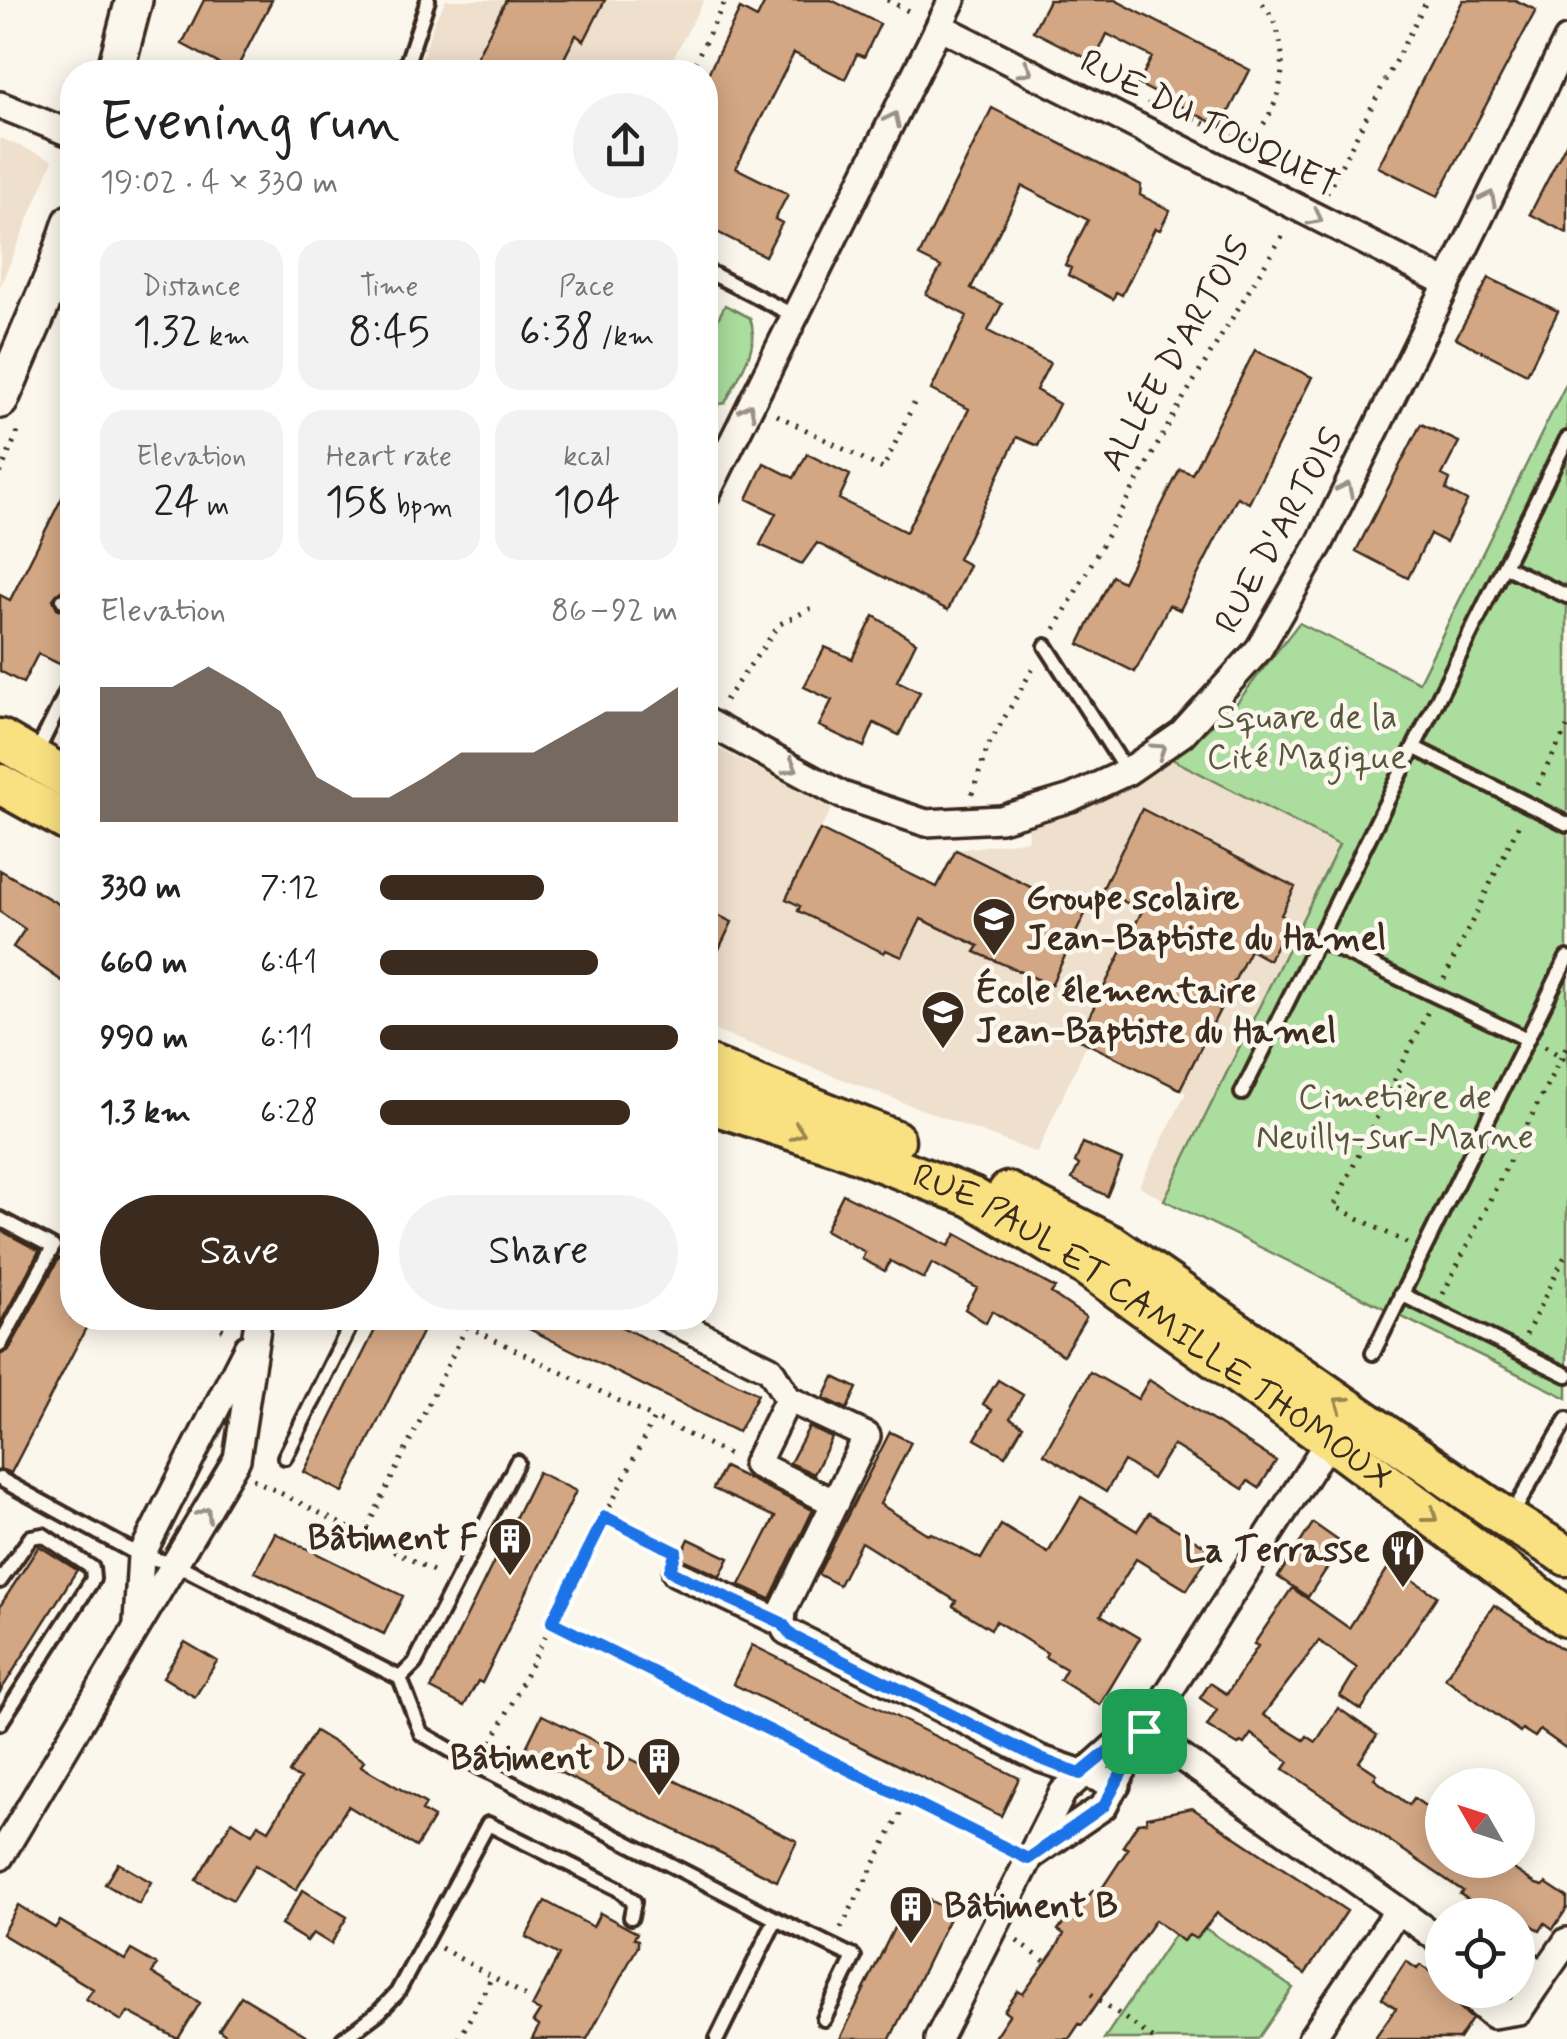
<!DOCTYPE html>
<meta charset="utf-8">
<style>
:root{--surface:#fff;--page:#f2f2f2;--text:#222;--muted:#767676;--accent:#3b2a1e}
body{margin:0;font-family:Mynerve,sans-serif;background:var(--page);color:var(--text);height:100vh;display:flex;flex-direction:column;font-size:38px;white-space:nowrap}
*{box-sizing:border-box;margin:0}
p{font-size:32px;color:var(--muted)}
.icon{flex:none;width:55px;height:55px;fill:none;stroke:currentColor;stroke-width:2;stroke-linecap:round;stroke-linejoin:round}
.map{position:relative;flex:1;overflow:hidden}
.sheet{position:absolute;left:60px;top:60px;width:658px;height:1270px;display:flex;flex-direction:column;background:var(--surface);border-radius:40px;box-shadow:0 5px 25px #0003}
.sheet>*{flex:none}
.needle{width:65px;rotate:309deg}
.fabs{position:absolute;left:1425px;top:1768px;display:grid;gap:20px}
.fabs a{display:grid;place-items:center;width:110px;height:110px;border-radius:50%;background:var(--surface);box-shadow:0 5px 25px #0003;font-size:50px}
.pin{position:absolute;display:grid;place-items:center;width:85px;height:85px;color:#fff;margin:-42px;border-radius:20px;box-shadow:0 5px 15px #0006}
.round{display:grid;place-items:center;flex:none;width:105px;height:105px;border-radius:52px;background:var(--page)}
.headline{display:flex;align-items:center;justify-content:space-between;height:170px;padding:0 40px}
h1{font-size:55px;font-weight:600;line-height:75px}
.metrics{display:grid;grid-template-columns:repeat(3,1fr);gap:15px;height:170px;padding:10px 40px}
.metrics div{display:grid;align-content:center;border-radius:25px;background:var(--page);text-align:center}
.metrics b{font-size:42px;font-weight:600}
.metrics small{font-size:28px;font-weight:400}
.metrics p{font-size:28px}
.chart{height:280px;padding:20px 40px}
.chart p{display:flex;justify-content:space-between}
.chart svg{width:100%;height:180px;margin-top:10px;fill:var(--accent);opacity:.7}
.button{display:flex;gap:20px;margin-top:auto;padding:20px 40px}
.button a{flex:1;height:115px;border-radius:60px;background:var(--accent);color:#fff;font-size:40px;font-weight:600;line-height:115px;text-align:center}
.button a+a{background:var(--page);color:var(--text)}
ul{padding:0 40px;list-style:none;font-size:32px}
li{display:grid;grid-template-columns:160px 120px 1fr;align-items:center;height:75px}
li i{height:25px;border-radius:12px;background:var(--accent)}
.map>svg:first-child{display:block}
</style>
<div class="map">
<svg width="1567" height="2039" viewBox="0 0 1567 2039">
<rect width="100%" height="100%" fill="#fbf7ec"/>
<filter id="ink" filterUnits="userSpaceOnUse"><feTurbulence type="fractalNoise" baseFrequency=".01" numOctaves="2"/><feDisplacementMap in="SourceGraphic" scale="20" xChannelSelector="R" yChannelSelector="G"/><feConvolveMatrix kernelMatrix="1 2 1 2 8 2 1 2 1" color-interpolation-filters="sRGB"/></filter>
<g filter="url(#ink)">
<path fill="#efdfcd" d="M 446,0 L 704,0 L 666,72 L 417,72 L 435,20 Z
M 0,138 L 53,160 L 0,287 Z
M 705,742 L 833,807 L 820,830 L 937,887 L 956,850 L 1029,840 L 1028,825 L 1119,791 L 1172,759 L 1339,844 L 1164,1200 L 1139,1186 L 1186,1093 L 1087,1043 L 1037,1153 L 705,1027 Z"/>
<path fill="#aadd9e" stroke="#72845e" stroke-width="2.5" d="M 725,305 L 750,318 C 761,347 738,377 725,403 L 705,407 L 705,370 L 718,342 L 709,337 Z
M 1567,382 L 1567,1398 L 1164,1200 L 1339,845 L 1172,759 L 1232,709 L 1299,623 L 1419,682 Z
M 1187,1916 L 1293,1988 L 1258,2039 L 1104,2039 Z"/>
<path fill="#d3a784" stroke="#3b2a1e" stroke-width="2.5" d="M 204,0 L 272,0 L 235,72 L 182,44 Z
M 506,0 L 605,0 L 584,41 L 576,35 L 557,72 L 485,72 L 472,66 Z
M 766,0 L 831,0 L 880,24 L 864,57 L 857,54 L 845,79 L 794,53 L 736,168 L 788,194 L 775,219 L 782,223 L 765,256 L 705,226 L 705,80 L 740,9 L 757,18 Z
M 1049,0 L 1115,0 L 1250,70 L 1221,127 L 1138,84 L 1152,57 L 1107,34 L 1094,62 L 1033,31 Z
M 1463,0 L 1515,0 L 1536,10 L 1438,196 L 1378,167 Z
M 992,108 L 1141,185 L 1140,195 L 1170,210 L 1160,230 L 1155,228 L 1122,295 L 1116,292 L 1113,299 L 1068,275 L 1071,268 L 1065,265 L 1088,220 L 1022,186 L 971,288 L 1002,304 L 988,331 L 1050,363 L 1036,390 L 1059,404 L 1038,446 L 1017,437 L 958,559 L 969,565 L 948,610 L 817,543 L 802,564 L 760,545 L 776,513 L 747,499 L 764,463 L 794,478 L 807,454 L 850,475 L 839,499 L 906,532 L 969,409 L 931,390 L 967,316 L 926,294 L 941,267 L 919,256 Z
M 1567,142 L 1567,233 L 1530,214 Z
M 1489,278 L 1558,311 L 1527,374 L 1456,338 Z
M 1255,350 L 1312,377 L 1249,503 L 1237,497 L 1180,610 L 1169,605 L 1135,672 L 1079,644 L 1112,576 L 1123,582 L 1180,469 L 1192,474 Z
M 1421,424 L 1459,442 L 1442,475 L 1450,479 L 1446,490 L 1467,501 L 1446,542 L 1430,534 L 1408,578 L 1356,551 Z
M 72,478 L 72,594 L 62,590 L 53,599 L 57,608 L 72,615 L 72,647 L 64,666 L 38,654 L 23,683 L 0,671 L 0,595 L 10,600 Z
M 874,616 L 916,642 L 897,681 L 920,692 L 899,735 L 874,723 L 864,747 L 819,726 L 832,700 L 804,687 L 825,647 L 852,659 Z
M 1142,809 L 1295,887 L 1281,915 L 1289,920 L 1269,960 L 1250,950 L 1180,1089 L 1078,1039 L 1142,911 L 1102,890 Z
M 820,830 L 937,887 L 956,850 L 1085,914 L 1051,985 L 975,952 L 979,946 L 921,919 L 902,957 L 886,950 L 884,953 L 798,911 L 800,906 L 786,899 Z
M 0,870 L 72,912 L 72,988 L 13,947 L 25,929 L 0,912 Z
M 705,909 L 732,922 L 705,978 Z
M 1083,1143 L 1122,1160 L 1107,1196 L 1072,1179 L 1079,1165 L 1075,1162 Z
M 843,1194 L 949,1246 L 956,1234 L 1055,1288 L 1051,1293 L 1086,1317 L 1063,1355 L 992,1311 L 986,1323 L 965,1309 L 977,1288 L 932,1263 L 924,1279 L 890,1261 L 885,1271 L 862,1259 L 865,1252 L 825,1230 Z
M 0,1230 L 39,1251 L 0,1324 Z
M 59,1258 L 72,1265 L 72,1318 L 91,1318 L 11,1473 L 0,1469 L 0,1355 L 9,1350 Z
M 381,1318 L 429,1318 L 343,1492 L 304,1472 Z
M 507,1318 L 603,1318 L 758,1394 L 738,1432 Z
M 1090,1372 L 1138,1399 L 1149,1380 L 1276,1461 L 1259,1488 L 1248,1481 L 1243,1489 L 1173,1445 L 1152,1479 L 1124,1461 L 1106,1492 L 1044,1454 Z
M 834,1377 L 857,1388 L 847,1409 L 824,1398 Z
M 998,1380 L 1023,1395 L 1010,1418 L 1023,1426 L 1005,1456 L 975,1439 L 992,1410 L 983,1404 Z
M 809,1427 L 832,1438 L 814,1474 L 790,1463 Z
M 890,1432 L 911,1442 L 880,1504 L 929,1535 L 931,1533 L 981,1559 L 1001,1525 L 1048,1553 L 1081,1497 L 1137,1531 L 1149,1513 L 1212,1550 L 1187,1590 L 1136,1559 L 1101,1615 L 1140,1638 L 1100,1705 L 1060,1680 L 1066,1669 L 1045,1657 L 1047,1653 L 996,1621 L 991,1629 L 953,1606 L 956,1601 L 861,1542 L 839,1585 L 818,1574 Z
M 724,1467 L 813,1510 L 770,1599 L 740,1585 L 775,1517 L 713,1489 Z
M 538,1472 L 576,1491 L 482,1683 L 478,1681 L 464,1706 L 431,1689 Z
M 1313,1523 L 1343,1544 L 1308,1597 L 1278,1577 Z
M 275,1533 L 403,1596 L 384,1634 L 255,1572 Z
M 689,1539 L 729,1558 L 720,1576 L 680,1558 Z
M 39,1546 L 77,1570 L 0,1692 L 0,1606 Z
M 1390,1565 L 1437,1596 L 1361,1710 L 1340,1696 L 1357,1668 L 1319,1641 L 1263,1715 L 1304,1740 L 1307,1736 L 1316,1742 L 1338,1708 L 1377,1735 L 1359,1762 L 1377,1774 L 1374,1779 L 1409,1805 L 1414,1798 L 1442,1818 L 1442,1860 L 1500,1860 L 1536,1884 L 1543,1886 L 1546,1883 L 1567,1897 L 1567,1908 L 1553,1929 L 1545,1923 L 1540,1931 L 1518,1915 L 1478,1915 L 1465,1907 L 1469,1900 L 1460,1894 L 1463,1891 L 1284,1769 L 1289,1762 L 1251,1734 L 1244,1744 L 1241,1742 L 1238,1745 L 1207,1726 L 1217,1710 L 1200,1698 L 1210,1683 L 1227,1694 L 1258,1646 L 1254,1644 L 1292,1588 L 1349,1628 Z
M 1494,1605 L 1567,1652 L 1567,1749 L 1540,1730 L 1535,1737 L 1522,1729 L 1520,1732 L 1445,1678 Z
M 185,1642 L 217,1661 L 195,1697 L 163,1677 Z
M 752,1645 L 1019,1778 L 1001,1816 L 733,1684 Z
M 542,1715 L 797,1841 L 777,1881 L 523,1754 Z
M 315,1731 L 364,1761 L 361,1766 L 426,1804 L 422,1811 L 434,1818 L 416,1847 L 348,1806 L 296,1890 L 255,1865 L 233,1900 L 196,1880 L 232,1821 L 252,1834 L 258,1824 L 269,1830 L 300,1779 L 289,1773 Z
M 1192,1808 L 1347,1911 L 1305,1974 L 1217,1913 L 1196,1939 L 1189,1935 L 1183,1941 L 1155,1920 L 1082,2025 L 1079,2024 L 1069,2039 L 993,2039 L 1009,2015 L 1004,2011 L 1018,1991 L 1023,1994 L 1056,1948 L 1064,1934 L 1058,1930 L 1073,1910 L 1077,1912 L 1093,1890 L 1099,1893 L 1128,1849 L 1123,1846 L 1138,1823 L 1146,1822 L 1147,1817 Z
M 118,1863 L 151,1882 L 139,1904 L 105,1884 Z
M 303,1890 L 347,1917 L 331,1944 L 313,1933 L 307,1941 L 281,1925 Z
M 912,1891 L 952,1912 L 890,2039 L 840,2039 Z
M 545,1901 L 593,1927 L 600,1913 L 637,1933 L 634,1938 L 638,1940 L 638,1946 L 587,2039 L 532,2039 L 539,2026 L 533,2022 L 540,2011 L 532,2007 L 559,1955 L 526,1937 Z
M 18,1905 L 55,1928 L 60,1921 L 125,1960 L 131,1950 L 157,1965 L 152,1973 L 200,2003 L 178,2039 L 128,2012 L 122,2021 L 86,1999 L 93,1989 L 2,1934 Z
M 1406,1961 L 1417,1969 L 1420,1965 L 1442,1978 L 1442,1990 L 1456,1994 L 1452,2000 L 1472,2019 L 1459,2039 L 1374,2039 L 1396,2008 L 1382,1998 Z
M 241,1996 L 312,2039 L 231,2039 L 219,2030 Z"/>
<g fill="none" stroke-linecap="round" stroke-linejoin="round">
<defs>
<path id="lane" d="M 404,72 L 428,0
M 705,270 L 795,316
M 1504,566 L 1567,596
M 63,600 L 72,605
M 1046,646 L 1127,772
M 1415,748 L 1567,824
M 35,756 L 72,681
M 1319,940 L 1527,1039
M 1242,1093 L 1567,439
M 0,1219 L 53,1247 L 0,1345
M 1401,1294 L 1567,1375
M 1373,1353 L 1567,958
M 285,1457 L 354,1318
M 0,1479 L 141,1556 L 176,1564 L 400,1678 L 421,1733 L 480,1767 L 776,1919 L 717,2039
M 1510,1518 L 1567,1419
M 0,1581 L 31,1537 L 43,1535 L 92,1568 L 93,1579 L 0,1723
M 400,1678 L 415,1663 L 517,1462
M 776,1919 L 854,1957 L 824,2019
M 343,2039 L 379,2012 L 397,1993 L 488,1824 L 617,1888 L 634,1902 L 631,1917"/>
<path id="street" d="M 939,26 L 1447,283
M 0,105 L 72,134
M 705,497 L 952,0
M 705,721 L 842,795 L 926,823 L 1001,819 L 1071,798 L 1127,772 L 1182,734 L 1259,649 L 1320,543 L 1567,40
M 666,1318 L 770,1369 L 788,1399 L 867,1436 L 783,1610 L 782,1623 L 786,1631 L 1041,1759 L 1117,1785
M 788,1399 L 756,1464 L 835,1503
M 676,1573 L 782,1623
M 137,1622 L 141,1556 L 247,1348
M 0,1857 L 237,1459 L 257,1328
M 1398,1910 L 1442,1942
M 1475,1990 L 1477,2002 L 1493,2015 L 1519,2011 L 1533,1990 L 1531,1967 L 1518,1957
M 1533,1990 L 1567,1941
M 938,2039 L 1063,1792 L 1119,1742 L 1144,1731 L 1104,1806 L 1027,1859
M 1311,2039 L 1398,1910 L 1144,1731 L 1329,1440"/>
<path id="secondary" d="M 115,72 L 134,0
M 0,400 L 55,272 L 72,222"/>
<g id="primary">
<path d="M 0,739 L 72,781"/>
<path d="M 0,784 L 72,824"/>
<path d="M 705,1064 L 895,1140"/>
<path id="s1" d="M 705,1102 L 840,1146 L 972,1197 L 1086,1266 L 1328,1439 L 1567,1617"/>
<path d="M 1008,1192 L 1112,1245 L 1509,1520 L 1567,1556"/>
</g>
</defs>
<use href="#lane" stroke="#3b2a1e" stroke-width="20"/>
<use href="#street" stroke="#3b2a1e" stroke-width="32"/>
<use href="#secondary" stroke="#3b2a1e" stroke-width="42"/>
<use href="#primary" stroke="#3b2a1e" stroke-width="45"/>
<path stroke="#3b2a1e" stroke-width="5" stroke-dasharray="2.5 8" stroke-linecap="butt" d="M 887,0 L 914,14
M 690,72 L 726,0
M 1148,105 L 1153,99 L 1245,143 C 1287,113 1296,37 1259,0
M 1327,193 L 1427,0
M 777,415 L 883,469 L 917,397
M 0,473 L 21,425
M 1055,629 L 1183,399 L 1284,233
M 725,700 L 780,624 L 812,608
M 1538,785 L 1567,727
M 972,794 L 988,746 L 1035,665
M 1444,979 L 1520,822
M 1545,1046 L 1567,1061
M 1407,1243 L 1334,1206 L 1428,1011
M 1443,1294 L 1567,1045
M 203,1318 L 229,1333
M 467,1326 L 654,1418
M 1526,1335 L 1567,1252
M 253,1479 L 439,1574
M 605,1517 L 669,1549
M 363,1536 L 471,1318
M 552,1622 L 1004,1845
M 488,1751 L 654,1418 L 732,1456
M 841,1928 L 909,1797
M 1017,1941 L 1050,1965
M 441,1948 L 532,1999
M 1091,1994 L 1154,2039
M 459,2039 L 492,1977"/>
<use href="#lane" stroke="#fbf7ec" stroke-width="12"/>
<use href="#street" stroke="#fbf7ec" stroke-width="25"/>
<use href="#secondary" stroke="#fbf7ec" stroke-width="35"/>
<use href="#primary" stroke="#f9e181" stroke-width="38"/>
</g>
<defs><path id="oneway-chevron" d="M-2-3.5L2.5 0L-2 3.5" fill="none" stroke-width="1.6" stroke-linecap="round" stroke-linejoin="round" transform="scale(2.5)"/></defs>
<g stroke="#9b9085">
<use href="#oneway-chevron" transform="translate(1026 70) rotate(27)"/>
<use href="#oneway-chevron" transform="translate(893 119) rotate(-64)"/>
<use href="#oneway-chevron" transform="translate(1489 198) rotate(-64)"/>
<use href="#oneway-chevron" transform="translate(1316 218) rotate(27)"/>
<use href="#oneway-chevron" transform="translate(748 410) rotate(-64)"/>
<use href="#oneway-chevron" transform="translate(1346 489) rotate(-64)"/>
<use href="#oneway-chevron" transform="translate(1159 750) rotate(-34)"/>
<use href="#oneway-chevron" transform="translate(791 767) rotate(28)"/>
<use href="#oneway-chevron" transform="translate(205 1514) rotate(-59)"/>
</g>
<g stroke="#9a8650">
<use href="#oneway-chevron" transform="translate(798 1132) rotate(18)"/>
<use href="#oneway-chevron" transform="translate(1341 1403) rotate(-145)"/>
<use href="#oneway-chevron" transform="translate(1431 1516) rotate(37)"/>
</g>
</g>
<g fill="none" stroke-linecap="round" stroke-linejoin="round" filter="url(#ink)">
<defs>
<path id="route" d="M 605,1517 L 676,1552 L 670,1570 L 676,1574 L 782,1623 L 792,1636 L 1041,1759 L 1080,1774 L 1119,1742 L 1144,1731 L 1104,1806 L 1028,1859 L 552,1622 Z"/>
</defs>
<use href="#route" stroke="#fff" stroke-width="20"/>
<use href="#route" stroke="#1a73e8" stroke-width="12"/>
</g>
<defs>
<symbol id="school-pin" viewBox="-11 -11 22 30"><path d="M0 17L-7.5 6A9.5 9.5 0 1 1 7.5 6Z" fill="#3b2a1e" stroke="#fbf7ec"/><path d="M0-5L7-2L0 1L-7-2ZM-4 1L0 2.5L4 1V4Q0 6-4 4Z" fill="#fff"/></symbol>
<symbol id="building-pin" viewBox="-11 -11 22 30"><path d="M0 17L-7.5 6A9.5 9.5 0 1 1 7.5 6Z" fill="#3b2a1e" stroke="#fbf7ec"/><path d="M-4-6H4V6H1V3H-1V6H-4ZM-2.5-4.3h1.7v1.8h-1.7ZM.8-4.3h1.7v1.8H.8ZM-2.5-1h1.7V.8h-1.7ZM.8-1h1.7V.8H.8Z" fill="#fff"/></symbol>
<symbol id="restaurant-pin" viewBox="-11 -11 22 30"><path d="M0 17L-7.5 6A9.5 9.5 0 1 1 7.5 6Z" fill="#3b2a1e" stroke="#fbf7ec"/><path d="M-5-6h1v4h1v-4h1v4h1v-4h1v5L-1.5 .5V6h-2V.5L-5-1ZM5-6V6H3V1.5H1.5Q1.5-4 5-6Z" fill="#fff"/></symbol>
</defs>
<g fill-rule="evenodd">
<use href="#school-pin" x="969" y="894" width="50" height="68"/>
<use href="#school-pin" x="918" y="987" width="50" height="68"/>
<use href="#building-pin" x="485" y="1514" width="50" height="68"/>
<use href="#restaurant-pin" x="1378" y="1526" width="50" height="68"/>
<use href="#building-pin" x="634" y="1734" width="50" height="68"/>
<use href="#building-pin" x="886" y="1882" width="50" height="68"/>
</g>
<g text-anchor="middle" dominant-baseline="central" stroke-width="9" stroke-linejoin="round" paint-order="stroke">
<g font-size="35" fill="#3b2a1e" stroke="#fbf7ec">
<text transform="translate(1209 124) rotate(27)">RUE DU TOUQUET</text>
<text transform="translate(1176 354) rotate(-60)">ALLÉE D'ARTOIS</text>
<text transform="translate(1280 531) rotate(-61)">RUE D'ARTOIS</text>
<text stroke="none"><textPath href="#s1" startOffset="505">RUE PAUL ET CAMILLE THOMOUX</textPath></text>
</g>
<g font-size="35" fill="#57573e" stroke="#fbf7ec">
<text x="1307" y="718">Square de la<tspan x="1307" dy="40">Cité Magique</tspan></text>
<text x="1395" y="1098">Cimetière de<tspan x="1395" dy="40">Neuilly-sur-Marne</tspan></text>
</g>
<g font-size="35" font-weight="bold" fill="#3b2a1e" stroke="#fbf7ec" text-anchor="start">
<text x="1026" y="899">Groupe scolaire<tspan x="1026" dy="40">Jean-Baptiste du Hamel</tspan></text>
<text x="976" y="992">École élementaire<tspan x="976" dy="40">Jean-Baptiste du Hamel</tspan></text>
<text x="478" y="1539" text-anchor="end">Bâtiment F</text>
<text x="1370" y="1551" text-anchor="end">La Terrasse</text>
<text x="626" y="1759" text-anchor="end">Bâtiment D</text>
<text x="944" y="1907">Bâtiment B</text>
</g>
</g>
</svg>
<div class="fabs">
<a><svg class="needle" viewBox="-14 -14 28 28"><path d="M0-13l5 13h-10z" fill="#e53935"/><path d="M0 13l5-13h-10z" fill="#767676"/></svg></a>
<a><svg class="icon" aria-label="locate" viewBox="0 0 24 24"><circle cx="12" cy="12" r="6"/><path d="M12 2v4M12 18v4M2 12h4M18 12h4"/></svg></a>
</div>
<div class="pin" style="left:1144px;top:1731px;background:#1e9e55"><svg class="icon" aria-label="arrive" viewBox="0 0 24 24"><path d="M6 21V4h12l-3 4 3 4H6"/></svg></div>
<section class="sheet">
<div class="headline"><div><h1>Evening run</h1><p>19:02 · 4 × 330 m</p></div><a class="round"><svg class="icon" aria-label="share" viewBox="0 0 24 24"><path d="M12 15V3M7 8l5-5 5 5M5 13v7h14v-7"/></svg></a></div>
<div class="metrics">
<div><p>Distance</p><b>1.32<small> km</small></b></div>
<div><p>Time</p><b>8:45</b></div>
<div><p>Pace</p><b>6:38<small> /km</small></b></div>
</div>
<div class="metrics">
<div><p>Elevation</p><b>24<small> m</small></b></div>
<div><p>Heart rate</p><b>158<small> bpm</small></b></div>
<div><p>kcal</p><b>104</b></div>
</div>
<div class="chart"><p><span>Elevation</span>86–92 m</p>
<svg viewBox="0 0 160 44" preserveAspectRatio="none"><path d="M0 44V11L10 11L20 11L30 6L40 11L50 17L60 33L70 38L80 38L90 33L100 27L110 27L120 27L130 22L140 17L150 17L160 11V44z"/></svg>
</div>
<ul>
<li><b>330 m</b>7:12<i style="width:55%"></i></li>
<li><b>660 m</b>6:41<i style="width:73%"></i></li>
<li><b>990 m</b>6:11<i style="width:100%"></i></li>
<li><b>1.3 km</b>6:28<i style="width:84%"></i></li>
</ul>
<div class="button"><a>Save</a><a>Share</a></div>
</section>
</div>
